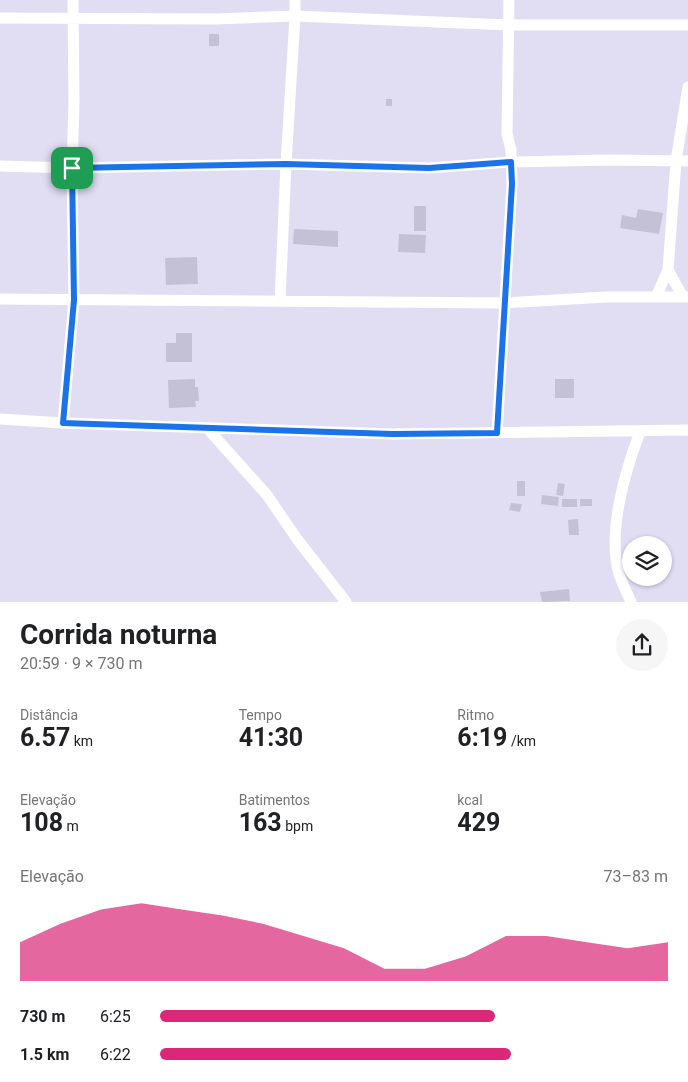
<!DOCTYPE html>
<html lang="pt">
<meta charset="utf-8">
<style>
:root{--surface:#fff;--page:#f6f6f6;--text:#202124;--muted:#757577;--accent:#db2777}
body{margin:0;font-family:Roboto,sans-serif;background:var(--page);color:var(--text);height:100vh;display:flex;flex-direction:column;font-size:19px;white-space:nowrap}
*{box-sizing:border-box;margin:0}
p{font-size:16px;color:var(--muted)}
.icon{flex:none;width:28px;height:28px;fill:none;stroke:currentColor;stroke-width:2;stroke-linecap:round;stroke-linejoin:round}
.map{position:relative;height:602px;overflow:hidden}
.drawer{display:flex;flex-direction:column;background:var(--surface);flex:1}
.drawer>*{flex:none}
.buttons{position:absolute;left:622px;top:536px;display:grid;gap:10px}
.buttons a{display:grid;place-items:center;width:50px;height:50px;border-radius:50%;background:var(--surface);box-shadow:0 1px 4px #0004;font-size:25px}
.pin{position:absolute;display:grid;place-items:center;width:42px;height:42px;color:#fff;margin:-21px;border-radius:10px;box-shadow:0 2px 8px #0006}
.round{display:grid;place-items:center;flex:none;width:52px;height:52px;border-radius:26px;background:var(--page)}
.head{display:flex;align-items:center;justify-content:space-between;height:85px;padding:0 20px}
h1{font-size:28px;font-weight:700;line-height:38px}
.figures{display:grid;grid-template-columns:repeat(3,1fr);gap:8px;height:85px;padding:5px 20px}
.figures div{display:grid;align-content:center}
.figures b{font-size:25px;font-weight:700}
.figures small{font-size:14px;font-weight:400}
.figures p{font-size:14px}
.chart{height:140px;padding:10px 20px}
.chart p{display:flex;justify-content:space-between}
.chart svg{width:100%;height:90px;margin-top:5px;fill:var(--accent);opacity:.7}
ul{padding:0 20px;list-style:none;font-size:16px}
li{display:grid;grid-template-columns:80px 60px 1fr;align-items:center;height:38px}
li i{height:12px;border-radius:6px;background:var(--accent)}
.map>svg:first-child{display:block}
</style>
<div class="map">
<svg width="688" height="602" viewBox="0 0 688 602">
<rect width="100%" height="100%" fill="#e1def4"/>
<path fill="#c4c1d6" d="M 209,34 L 219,34 L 219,46 L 209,46 Z
M 386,99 L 392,99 L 392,106 L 386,106 Z
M 414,206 L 426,206 L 426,231 L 414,231 Z
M 638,209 L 663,213 L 659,234 L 620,228 L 622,215 L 636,218 Z
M 294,229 L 338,231 L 338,247 L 293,244 Z
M 399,234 L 426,235 L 425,253 L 398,252 Z
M 197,257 L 198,284 L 166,285 L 165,258 Z
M 176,333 L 192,333 L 192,362 L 166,362 L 166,343 L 176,343 Z
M 195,379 L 195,387 L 198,387 L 199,401 L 195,401 L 196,407 L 169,408 L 168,380 Z
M 555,379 L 574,379 L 574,398 L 555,398 Z
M 517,481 L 525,481 L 525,496 L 517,496 Z
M 558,483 L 565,484 L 563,496 L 556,495 Z
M 542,495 L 559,497 L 558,506 L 541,504 Z
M 562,499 L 577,499 L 577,507 L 562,507 Z
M 580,499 L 592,499 L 592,506 L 580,506 Z
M 511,503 L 522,504 L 520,512 L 509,510 Z
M 578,519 L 579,535 L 569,535 L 568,520 Z
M 569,589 L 570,601 L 542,602 L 540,592 Z"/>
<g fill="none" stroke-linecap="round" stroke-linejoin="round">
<path stroke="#fff" stroke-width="11" d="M 0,18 L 215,19 L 295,16 L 508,25 L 688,25
M 0,166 L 72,168 L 286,164 L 429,168 L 511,162 L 610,160 L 688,161
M 668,270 L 683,297
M 656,297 L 668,270 L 676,161 L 688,87
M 0,299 L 505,303 L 606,297 L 688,297
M 280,301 L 286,164 L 295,16 L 295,0
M 0,419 L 63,423 L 393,434 L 688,430
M 63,423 L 74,300 L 72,168 L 74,101 L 73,0
M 207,428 L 267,495 L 297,539 L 346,602
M 497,433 L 512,184 L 511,150 L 507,134 L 509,0
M 631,602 C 627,593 622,583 619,574 C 607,533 625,471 640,432"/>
</g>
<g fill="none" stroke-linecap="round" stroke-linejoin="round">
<defs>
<path id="route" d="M 511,162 L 512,184 L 497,433 L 392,434 L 63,423 L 74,300 L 72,168 L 286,164 L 429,168 Z"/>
</defs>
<use href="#route" stroke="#fff" stroke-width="10"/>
<use href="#route" stroke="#1a73e8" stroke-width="6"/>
</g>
</svg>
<div class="buttons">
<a><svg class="icon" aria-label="layers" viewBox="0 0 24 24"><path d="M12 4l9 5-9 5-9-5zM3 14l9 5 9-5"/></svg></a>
</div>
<div class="pin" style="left:72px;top:168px;background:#1e9e55"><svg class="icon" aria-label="arrive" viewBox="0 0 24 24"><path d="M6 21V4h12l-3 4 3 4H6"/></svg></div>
</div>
<section class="drawer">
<div class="head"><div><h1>Corrida noturna</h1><p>20:59 · 9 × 730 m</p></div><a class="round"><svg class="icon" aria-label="share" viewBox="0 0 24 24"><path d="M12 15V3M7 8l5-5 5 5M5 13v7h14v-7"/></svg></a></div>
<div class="figures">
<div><p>Distância</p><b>6.57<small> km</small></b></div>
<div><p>Tempo</p><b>41:30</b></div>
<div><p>Ritmo</p><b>6:19<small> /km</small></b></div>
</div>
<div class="figures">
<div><p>Elevação</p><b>108<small> m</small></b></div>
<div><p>Batimentos</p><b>163<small> bpm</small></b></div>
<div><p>kcal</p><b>429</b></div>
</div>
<div class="chart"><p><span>Elevação</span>73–83 m</p>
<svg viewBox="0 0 160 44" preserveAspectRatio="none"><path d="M0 44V25L10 16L20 9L30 6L40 9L50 12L60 16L70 22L80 28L90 38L100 38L110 32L120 22L130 22L140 25L150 28L160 25V44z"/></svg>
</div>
<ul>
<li><b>730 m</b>6:25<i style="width:66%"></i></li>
<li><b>1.5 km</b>6:22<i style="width:69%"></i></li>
</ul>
</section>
